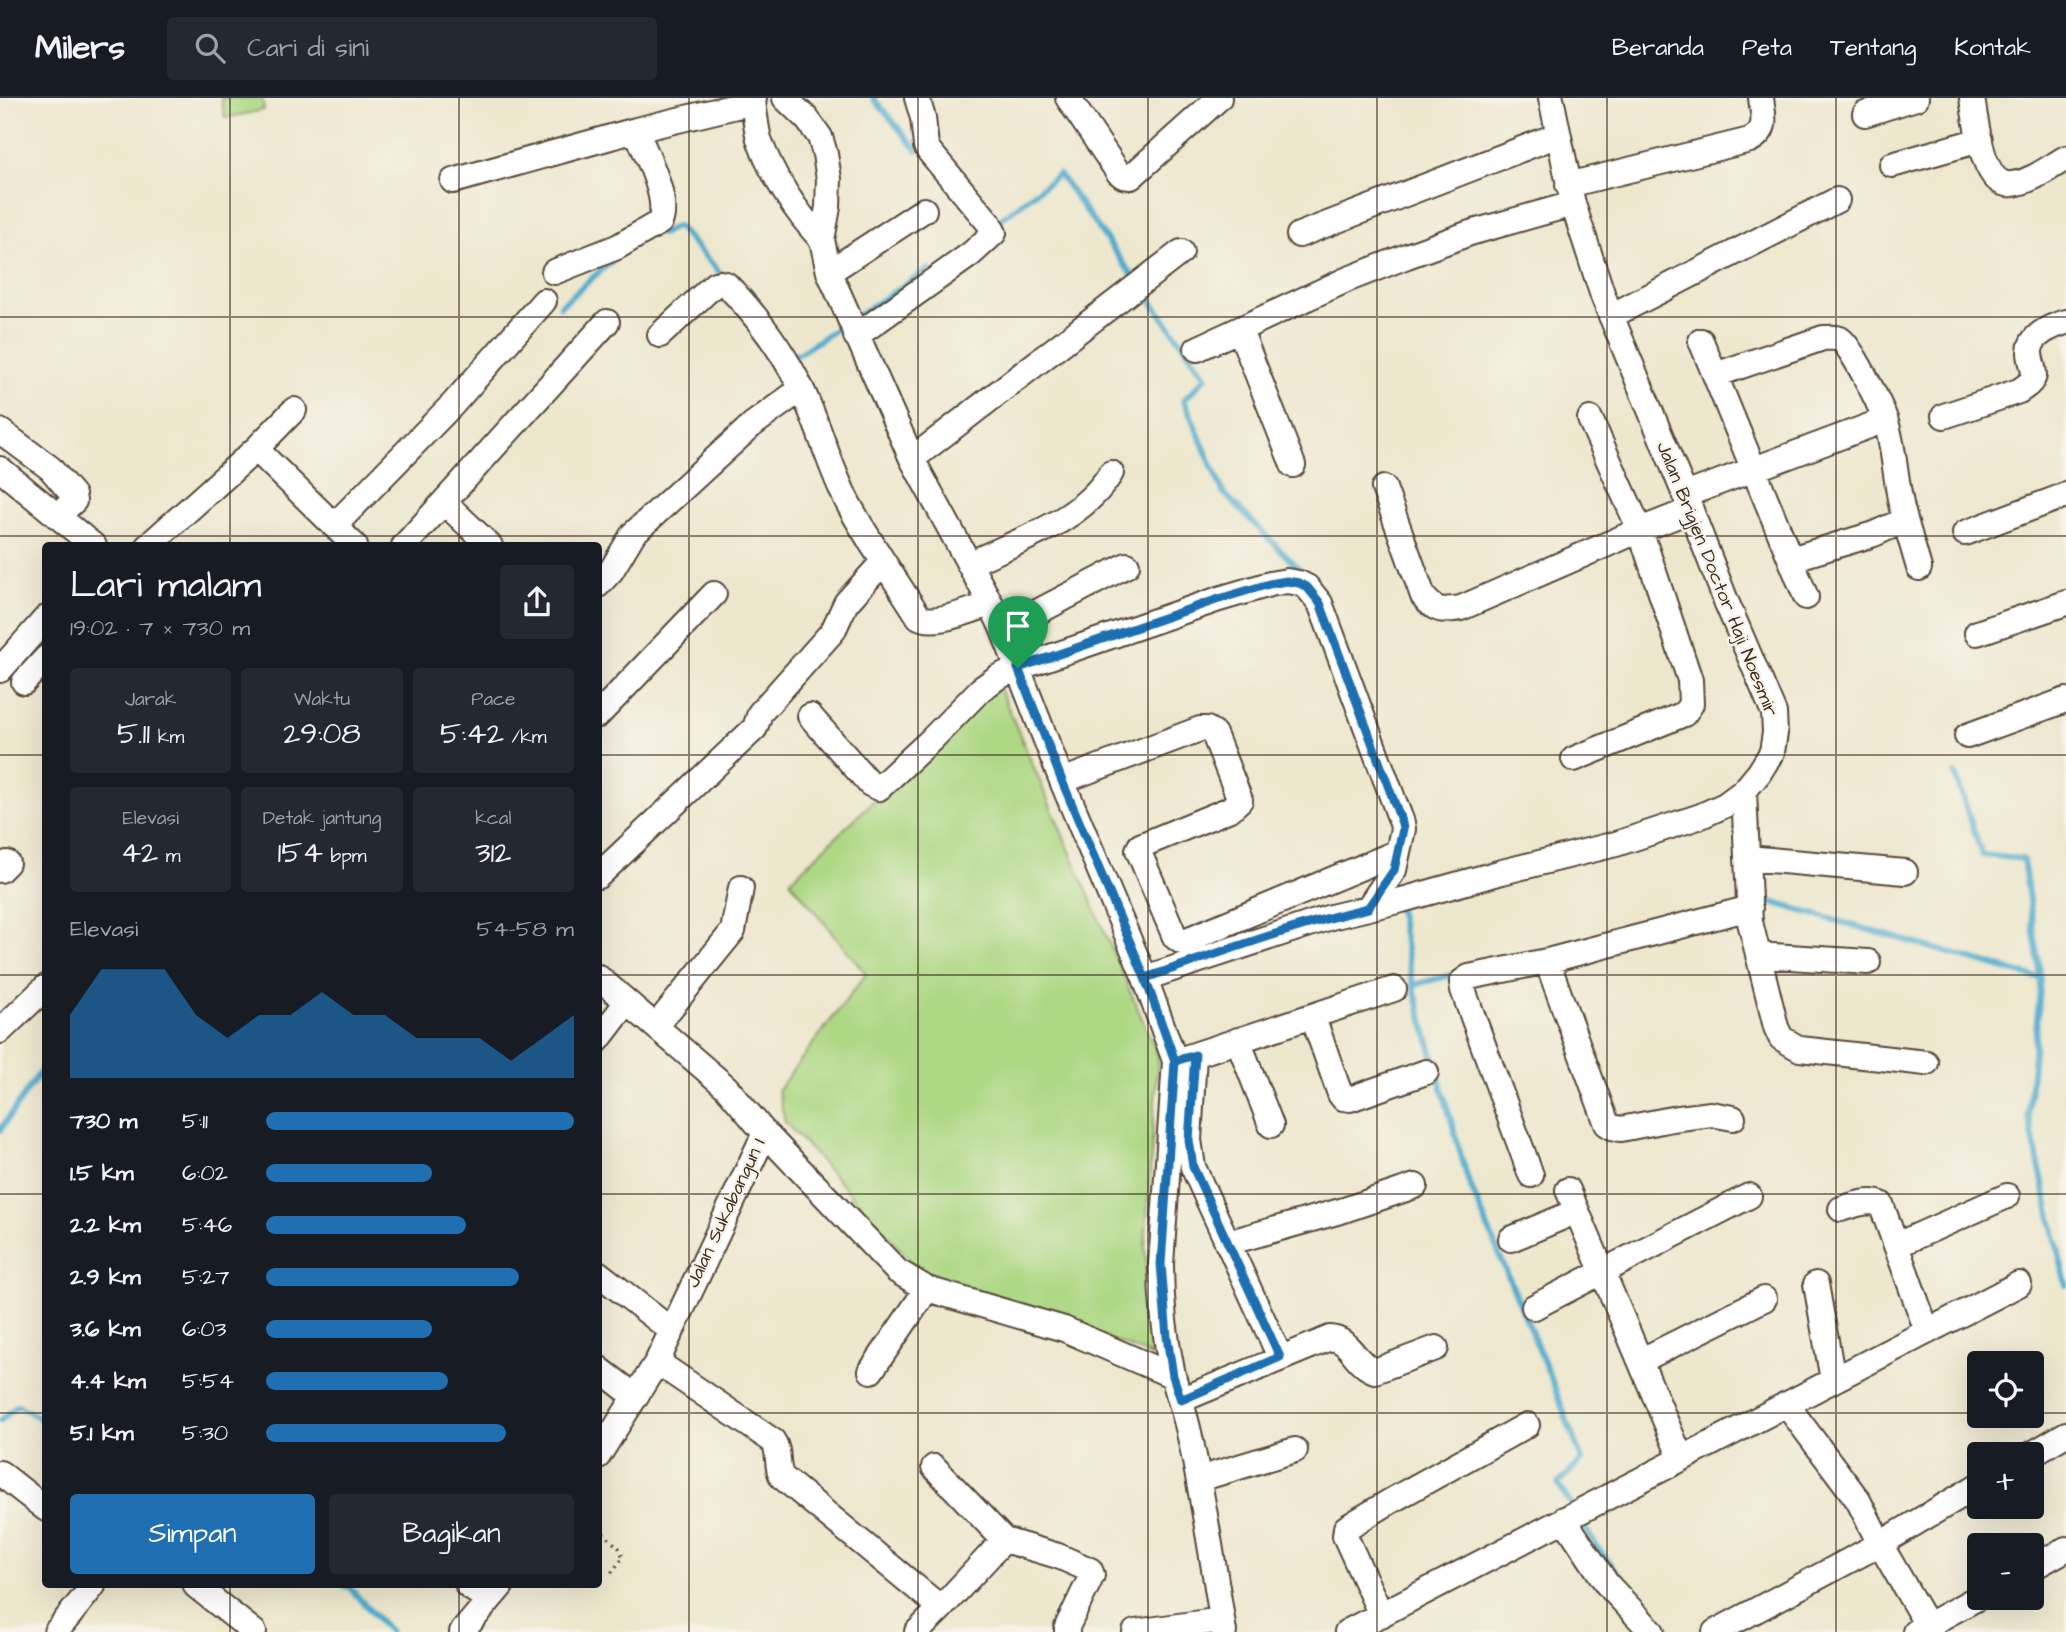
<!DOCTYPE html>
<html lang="id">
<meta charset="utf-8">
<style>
:root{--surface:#171b24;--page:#242831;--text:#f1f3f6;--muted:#9ea1a6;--line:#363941;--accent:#1f6fb2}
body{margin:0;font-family:"Architects Daughter",sans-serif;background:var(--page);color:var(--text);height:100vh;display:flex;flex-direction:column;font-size:26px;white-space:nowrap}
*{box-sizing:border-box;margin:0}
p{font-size:23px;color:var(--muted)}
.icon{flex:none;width:38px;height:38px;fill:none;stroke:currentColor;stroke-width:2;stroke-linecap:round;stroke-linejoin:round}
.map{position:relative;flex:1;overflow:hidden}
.side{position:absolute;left:42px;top:444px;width:560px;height:1046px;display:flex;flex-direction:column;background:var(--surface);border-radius:7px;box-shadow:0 7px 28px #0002}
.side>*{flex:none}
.controls{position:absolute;left:1967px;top:1253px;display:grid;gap:14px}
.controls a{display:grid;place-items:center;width:77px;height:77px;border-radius:7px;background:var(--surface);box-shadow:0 7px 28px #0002;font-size:35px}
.pin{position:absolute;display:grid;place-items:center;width:60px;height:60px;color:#fff;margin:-72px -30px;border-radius:50% 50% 50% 0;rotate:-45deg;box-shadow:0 0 7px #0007}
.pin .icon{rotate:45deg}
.round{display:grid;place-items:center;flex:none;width:74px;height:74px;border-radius:7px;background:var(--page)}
.headline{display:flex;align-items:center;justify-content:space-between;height:119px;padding:0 28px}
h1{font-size:38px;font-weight:600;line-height:52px}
.stats{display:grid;grid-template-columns:repeat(3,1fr);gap:10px;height:119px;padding:7px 28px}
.stats div{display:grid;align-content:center;border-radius:7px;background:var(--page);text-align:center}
.stats b{font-size:30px;font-weight:600}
.stats small{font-size:19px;font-weight:400}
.stats p{font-size:19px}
.chart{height:196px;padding:14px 28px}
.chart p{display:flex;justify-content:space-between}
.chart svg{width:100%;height:126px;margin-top:7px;fill:var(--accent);opacity:.7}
.cta{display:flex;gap:14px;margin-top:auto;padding:14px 28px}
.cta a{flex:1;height:80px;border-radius:7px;background:var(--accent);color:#fff;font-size:28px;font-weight:600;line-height:80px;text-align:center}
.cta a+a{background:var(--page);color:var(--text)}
ul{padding:0 28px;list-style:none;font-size:23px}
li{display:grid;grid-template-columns:112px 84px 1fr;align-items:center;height:52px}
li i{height:18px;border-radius:9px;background:var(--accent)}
header{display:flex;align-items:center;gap:42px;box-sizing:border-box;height:98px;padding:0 35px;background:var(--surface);border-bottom:2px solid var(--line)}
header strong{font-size:33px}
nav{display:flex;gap:38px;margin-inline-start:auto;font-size:24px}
.search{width:490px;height:63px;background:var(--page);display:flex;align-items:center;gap:18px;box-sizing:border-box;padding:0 24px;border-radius:7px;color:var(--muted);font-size:26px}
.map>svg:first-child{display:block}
</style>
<header>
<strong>Milers</strong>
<div class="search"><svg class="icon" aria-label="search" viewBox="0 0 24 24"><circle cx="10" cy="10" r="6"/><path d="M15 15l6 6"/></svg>Cari di sini</div>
<nav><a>Beranda</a><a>Peta</a><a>Tentang</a><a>Kontak</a></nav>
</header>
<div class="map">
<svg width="2066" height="1534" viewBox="0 0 2066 1534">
<rect width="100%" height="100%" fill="#f7f3e8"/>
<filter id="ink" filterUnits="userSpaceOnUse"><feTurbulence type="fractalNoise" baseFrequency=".0143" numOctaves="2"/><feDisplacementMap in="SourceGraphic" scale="14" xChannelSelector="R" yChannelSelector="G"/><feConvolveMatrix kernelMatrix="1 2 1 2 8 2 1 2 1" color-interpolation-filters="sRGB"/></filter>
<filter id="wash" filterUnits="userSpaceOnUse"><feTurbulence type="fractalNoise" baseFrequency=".00686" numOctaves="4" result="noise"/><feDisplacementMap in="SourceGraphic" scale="28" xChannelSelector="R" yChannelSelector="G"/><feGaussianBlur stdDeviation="1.57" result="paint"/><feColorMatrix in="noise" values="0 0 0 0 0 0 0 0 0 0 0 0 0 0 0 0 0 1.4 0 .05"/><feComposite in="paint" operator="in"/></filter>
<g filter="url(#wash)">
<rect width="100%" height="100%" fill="#ede7cd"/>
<path fill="#add884" stroke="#748151" stroke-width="2" d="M 221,0 L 262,0 L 264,12 L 225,20 Z
M 997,584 L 1158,958 L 1145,1147 L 1152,1258 L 1015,1205 L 922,1175 L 785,1024 L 778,992 L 866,876 L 790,783 Z"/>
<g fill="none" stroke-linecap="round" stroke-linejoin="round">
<path stroke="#4faccd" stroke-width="6" d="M 873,0 L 917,52
M 996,125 L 1059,76 L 1135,181
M 661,136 L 677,128 L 724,179
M 1142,190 L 1206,279 L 1184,302 L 1223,394 L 1306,478
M 560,208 L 614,161
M 856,219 L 929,171
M 792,255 L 795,258 L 847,224
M 1955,676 L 1982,757 L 2023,761 L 2041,881 L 2028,1018 L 2066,1187
M 1760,801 L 2041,881
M 1398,810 L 1413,887 L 1468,1082 L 1552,1283 L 1582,1362 L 1558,1386 L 1574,1411
M 1413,887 L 1459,875
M 0,1032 L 45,967
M 0,1323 L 18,1307 L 46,1324
M 1579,1421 L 1597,1449 L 1648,1513
M 345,1488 L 349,1489 L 390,1534
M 1658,1523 L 1669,1534"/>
</g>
</g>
<g filter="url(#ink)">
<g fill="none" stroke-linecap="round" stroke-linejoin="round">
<defs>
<path id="minor" d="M 754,0 L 753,4 C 755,16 756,29 759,41 C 771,76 797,116 822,142
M 785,0 L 807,21 L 820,39 L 825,56 L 829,81 L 828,109 L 822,142 L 829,174 L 912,361 L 991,506 L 1003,532 L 1062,683 L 1145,880 L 1175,963 L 1161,1166 C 1161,1203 1165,1241 1173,1277 C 1178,1298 1186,1318 1190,1339 C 1204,1404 1214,1469 1224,1534
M 1068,0 L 1118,74 L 1123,78 L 1131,79 L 1219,0
M 1972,0 C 1976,22 1982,90 2012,86 C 2031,84 2050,69 2066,60
M 1865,16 L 1916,0
M 1892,67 L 1980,42
M 453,83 L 636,32 L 753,4
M 1568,87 L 1750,42 C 1769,32 1763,18 1761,0
M 1299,137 L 1558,37
M 554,174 L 617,149 L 660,124 C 670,100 645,55 636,32
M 829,174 L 924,112
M 1611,218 L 1837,102
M 1240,232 L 1293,367
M 660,237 L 715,186 L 720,185 L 726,186 C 756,217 782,251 801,290 C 819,327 829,368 848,405 C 869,444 895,481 919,519 C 936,528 973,511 991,506
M 856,238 L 971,156 L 994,135 L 989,125 L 929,53 L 926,48 L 923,20 L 917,0
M 1701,243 L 1806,499
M 1197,251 L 1346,182 L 1407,158 L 1470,135 L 1573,106
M 1715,277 L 1823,240 C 1828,240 1835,239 1840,241 C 1851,247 1880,307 1885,321 C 1896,353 1895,390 1905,422 L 1874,436 L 1791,461
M 1944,318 L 2019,293 C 2025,289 2033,284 2034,277 C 2034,269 2030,262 2030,254 C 2030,237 2052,228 2066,224
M 0,333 L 50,370 L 73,397 L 74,403 L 57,418
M 256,351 L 355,448
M 912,361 L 1181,154
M 0,371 L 94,448
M 1384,390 L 1423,498 C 1436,514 1441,513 1461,510 L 1640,432 L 1691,412
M 1685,397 L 1885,322
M 444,404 L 490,448
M 1905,422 L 1919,470
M 335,427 L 453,306 L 544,203
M 1965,435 L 2066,397
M 148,448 L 256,351 L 294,312
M 404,448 L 607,224
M 969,466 C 1019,442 1081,424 1111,375
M 598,487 L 611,473 L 633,436 L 752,327 L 801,291
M 1003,532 L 1127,467
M 1977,535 L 2066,505
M 0,572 L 46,520
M 24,584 L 46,560
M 598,617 L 714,496
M 810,618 L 870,686 L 879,690 L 931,642 L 981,591 L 998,579 L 1018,570 L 1219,501 L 1270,486 L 1287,483 L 1299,485 L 1307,489 L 1320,505 L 1402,725 L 1403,731 L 1394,772 L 1368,810
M 1967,638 L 2066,602
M 1574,661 L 1684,616 L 1691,606 L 1690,582 L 1640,432 L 1590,321
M 1062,683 L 1200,631 L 1207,631 L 1214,636 L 1240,702 L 1230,711 L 1140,748 L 1138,752 L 1175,839 L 1182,844 L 1398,754
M 1744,693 L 1750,824 L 1776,929 L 1781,940 L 1800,951 L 1926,965
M 1747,760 L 1905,774
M 0,772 L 7,765
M 598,778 L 755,630 L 760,615 L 833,533 L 846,505 L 883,464
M 1758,857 L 1868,864
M 1547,863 L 1607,1026 L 1612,1029 L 1621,1031 L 1672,1021 L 1711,1016 L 1733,1020
M 598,879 L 726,989 L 765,1035 L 657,1264 L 598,1358
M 1145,880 L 1331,819 L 1402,802 L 1502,774 L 1616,746 L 1701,718 L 1725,707 L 1744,693 L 1759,675 L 1772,654 L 1775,635 L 1774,615 L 1726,503 L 1685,397 L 1603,198 L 1573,106 L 1551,0
M 1313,919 L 1340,996 L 1343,1000 L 1350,1001 L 1426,974
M 656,928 L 733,833 L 741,790
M 0,933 L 46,889
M 598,942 L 627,904
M 1238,942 L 1271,1027
M 1194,957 L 1189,1042 L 1193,1069 L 1280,1259
M 1179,962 L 1394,891
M 765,1035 L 897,1173 L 927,1191 L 1064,1231 L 1173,1278
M 1531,1077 L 1463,892 L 1462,884 L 1469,879 L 1547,863 L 1750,810
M 1568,1092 L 1681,1360
M 1841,1111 C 1853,1107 1869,1101 1881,1106 L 1927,1233
M 1511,1141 L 1577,1113
M 1227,1145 L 1344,1112 L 1415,1088
M 1897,1147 L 2007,1098
M 598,1175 L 672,1233
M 1816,1186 L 1833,1282
M 1534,1209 L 1749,1098
M 1640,1263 L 1764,1201
M 657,1264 L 773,1343 C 781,1354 775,1367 782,1379 L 941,1510
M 598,1270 L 636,1299
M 871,1273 L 927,1191
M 1181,1302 L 1330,1240 C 1351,1241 1355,1267 1375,1273 L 1436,1250
M 1786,1306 L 1858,1402 L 1880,1446 L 1931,1534
M 2032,1356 L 2066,1336
M 934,1369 L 1004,1442 L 1058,1458 L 1090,1472 L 1092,1477 L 1067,1529 L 1067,1534
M 0,1375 L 46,1411
M 1199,1381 L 1295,1352
M 1564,1421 L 1607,1486 L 1652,1534
M 2032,1470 L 2066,1451
M 196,1488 L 254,1534
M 468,1488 L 489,1502
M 1381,1517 L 1345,1438 L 1346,1430 L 1389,1404 L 1527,1327
M 56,1534 L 93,1488
M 462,1534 L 501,1488
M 917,1534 L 941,1510 L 1004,1442
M 1135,1534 L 1222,1522
M 1347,1534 L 2019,1186
M 1715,1534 L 1880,1446 L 1979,1387
M 1915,1534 L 1979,1499"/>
</defs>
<use href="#minor" stroke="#564638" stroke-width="28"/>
<path stroke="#564638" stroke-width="3.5" stroke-dasharray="2 5" stroke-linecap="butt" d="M 598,1430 L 619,1450 L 623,1459 L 609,1478"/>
<use href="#minor" stroke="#fff" stroke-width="24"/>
</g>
</g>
<g fill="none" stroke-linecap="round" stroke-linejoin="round" filter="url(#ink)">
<defs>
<path id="route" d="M 1018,570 L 1062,683 L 1145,880 L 1175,963 L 1161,1166 L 1167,1239 L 1173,1278 L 1181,1302 L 1280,1259 L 1193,1069 L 1189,1042 L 1195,957 L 1175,963 L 1145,880 C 1219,855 1292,828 1368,810 L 1394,772 L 1403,731 L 1402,725 L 1320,505 L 1307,489 L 1299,485 L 1287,483 L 1269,486 L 1219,501 L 1018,570"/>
</defs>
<use href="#route" stroke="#fff" stroke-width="14"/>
<use href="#route" stroke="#1f6fb2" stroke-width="9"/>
</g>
<path fill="none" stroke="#3b2a1e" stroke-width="2" stroke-opacity="0.55" d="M 230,0 L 230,448M 459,0 L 459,448M 689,0 L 689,1534M 918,0 L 918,1534M 1148,0 L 1148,1534M 1377,0 L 1377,1534M 1607,0 L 1607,1534M 1836,0 L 1836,1534M 0,219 L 2066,219M 0,438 L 2066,438M 0,657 L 46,657M 598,657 L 2066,657M 0,877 L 46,877M 598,877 L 2066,877M 0,1096 L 46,1096M 598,1096 L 2066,1096M 0,1315 L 46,1315M 598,1315 L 1979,1315M 2032,1315 L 2066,1315M 230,1488 L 230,1534M 459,1488 L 459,1534"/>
<g text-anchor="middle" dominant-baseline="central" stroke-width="5" stroke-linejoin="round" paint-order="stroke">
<g font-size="19" fill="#3b2a1e" stroke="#f7f3e8">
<text transform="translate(1717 481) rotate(68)">Jalan Brigjen Doctor Haji Noesmir</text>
<text transform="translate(726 1115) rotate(-65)">Jalan Sukabangun I</text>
</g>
</g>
</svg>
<div class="controls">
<a><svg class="icon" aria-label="locate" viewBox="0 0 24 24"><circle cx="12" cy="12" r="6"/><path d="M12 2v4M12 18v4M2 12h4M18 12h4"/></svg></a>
<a>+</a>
<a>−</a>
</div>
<div class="pin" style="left:1018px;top:570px;background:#1e9e55"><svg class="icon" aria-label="arrive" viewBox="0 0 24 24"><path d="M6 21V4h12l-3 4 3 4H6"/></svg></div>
<section class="side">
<div class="headline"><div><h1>Lari malam</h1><p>19:02 · 7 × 730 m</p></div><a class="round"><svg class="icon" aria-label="share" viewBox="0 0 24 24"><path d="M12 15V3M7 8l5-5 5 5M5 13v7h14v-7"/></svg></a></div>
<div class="stats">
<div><p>Jarak</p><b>5.11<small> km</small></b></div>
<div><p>Waktu</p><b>29:08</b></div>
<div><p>Pace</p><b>5:42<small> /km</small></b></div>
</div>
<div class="stats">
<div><p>Elevasi</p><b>42<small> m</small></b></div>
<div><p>Detak jantung</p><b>154<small> bpm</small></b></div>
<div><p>kcal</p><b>312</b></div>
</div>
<div class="chart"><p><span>Elevasi</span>54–58 m</p>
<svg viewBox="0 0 160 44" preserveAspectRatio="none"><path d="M0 44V22L10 6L20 6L30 6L40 22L50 30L60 22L70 22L80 14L90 22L100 22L110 30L120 30L130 30L140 38L150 30L160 22V44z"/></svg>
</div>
<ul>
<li><b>730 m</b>5:11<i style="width:100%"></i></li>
<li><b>1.5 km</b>6:02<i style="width:54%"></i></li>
<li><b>2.2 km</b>5:46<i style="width:65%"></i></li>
<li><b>2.9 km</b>5:27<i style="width:82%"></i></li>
<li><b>3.6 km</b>6:03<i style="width:54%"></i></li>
<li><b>4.4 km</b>5:54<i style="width:59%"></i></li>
<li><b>5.1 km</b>5:30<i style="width:78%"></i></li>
</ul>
<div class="cta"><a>Simpan</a><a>Bagikan</a></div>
</section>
</div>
